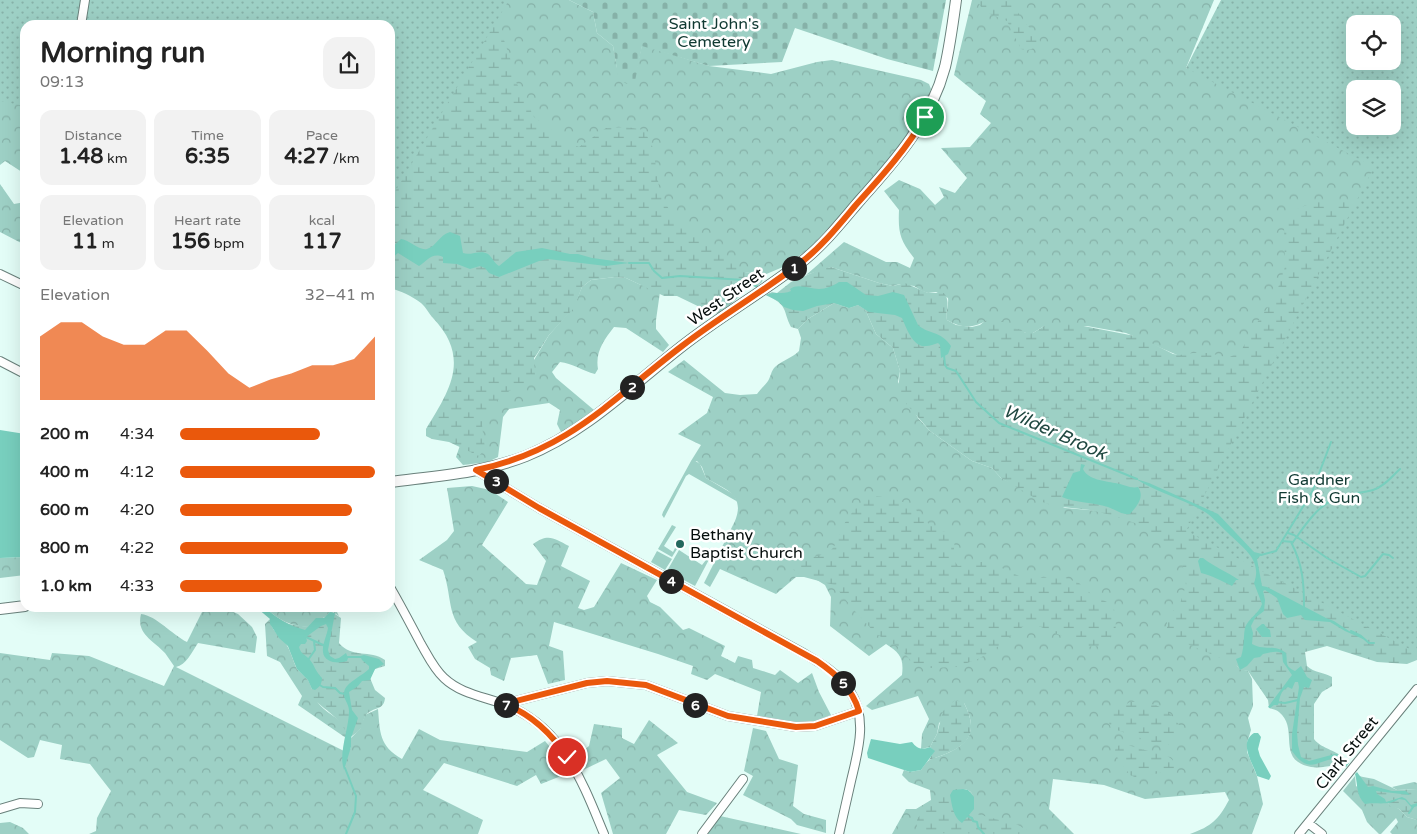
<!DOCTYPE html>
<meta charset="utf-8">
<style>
:root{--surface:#fff;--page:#f2f2f2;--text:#222;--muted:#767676;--accent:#ea580c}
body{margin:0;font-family:"Varela Round",sans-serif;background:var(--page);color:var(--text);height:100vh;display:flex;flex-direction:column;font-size:19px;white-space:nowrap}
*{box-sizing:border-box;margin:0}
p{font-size:16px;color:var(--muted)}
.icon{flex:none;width:28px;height:28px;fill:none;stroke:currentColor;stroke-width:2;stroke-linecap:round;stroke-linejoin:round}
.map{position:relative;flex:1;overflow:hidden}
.details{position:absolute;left:20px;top:20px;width:375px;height:592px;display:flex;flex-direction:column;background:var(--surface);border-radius:15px;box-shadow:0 5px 20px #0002}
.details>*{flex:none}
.buttons{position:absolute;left:1346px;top:15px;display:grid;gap:10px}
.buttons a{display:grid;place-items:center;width:55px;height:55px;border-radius:10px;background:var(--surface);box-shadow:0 5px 20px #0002;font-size:25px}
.pin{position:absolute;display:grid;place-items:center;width:42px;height:42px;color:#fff;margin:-21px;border:2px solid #fff;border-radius:50%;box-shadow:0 1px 5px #0007}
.km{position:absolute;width:25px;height:25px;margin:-12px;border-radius:50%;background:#222;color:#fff;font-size:14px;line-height:25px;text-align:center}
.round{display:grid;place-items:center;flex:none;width:52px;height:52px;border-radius:15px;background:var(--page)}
.headline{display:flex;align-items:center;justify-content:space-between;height:85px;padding:0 20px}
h1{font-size:28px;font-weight:700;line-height:38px}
.figures{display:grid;grid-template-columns:repeat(3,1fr);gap:8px;height:85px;padding:5px 20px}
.figures div{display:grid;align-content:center;border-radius:12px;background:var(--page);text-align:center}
.figures b{font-size:21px;font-weight:700}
.figures small{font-size:14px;font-weight:400}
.figures p{font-size:14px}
.chart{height:140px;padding:10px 20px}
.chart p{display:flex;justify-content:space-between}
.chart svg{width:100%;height:90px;margin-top:5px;fill:var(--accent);opacity:.7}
ul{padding:0 20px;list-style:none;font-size:16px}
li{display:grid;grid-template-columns:80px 60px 1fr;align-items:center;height:38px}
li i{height:12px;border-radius:6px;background:var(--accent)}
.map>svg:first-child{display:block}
</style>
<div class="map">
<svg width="1417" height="834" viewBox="0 0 1417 834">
<defs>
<pattern id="forest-crowns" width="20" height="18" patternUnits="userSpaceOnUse" patternTransform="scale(1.25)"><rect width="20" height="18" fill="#9dd0c5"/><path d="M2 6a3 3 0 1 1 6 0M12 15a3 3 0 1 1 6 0" fill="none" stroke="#86b1a8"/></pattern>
<pattern id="wetland-marsh" width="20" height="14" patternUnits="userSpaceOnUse" patternTransform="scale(1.25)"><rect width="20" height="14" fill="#9dd0c5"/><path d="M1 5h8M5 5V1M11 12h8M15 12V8" fill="none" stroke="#86b1a8"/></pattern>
<pattern id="cemetery-stones" width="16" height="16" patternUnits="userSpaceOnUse" patternTransform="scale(1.25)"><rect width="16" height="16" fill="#9dd0c5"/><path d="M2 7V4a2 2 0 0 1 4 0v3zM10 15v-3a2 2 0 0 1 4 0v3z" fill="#86b1a8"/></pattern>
<pattern id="park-dots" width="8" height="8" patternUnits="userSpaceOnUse" patternTransform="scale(1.25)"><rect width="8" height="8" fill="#9dd0c5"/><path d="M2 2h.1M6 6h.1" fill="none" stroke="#86b1a8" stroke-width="1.8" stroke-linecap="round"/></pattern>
</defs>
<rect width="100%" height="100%" fill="#e3fdf7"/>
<path fill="#9dd0c5" d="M 694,460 L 700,464 L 706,478 L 733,494 L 738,502 L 689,474 L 686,476 L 664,518 L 662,515 L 663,512 L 691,461 Z
M 672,525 L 676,527 L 664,546 L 673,552 L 675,548 L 677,549 L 672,557 L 658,549 Z
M 710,548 L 714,550 L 695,586 L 667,571 L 679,550 L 702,565 L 710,555 L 708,551 Z
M 657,551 L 672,559 L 665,570 L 651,562 Z"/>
<path fill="url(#forest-crowns)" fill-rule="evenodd" d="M 0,0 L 25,25 L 25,174 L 5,161 L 0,165 Z
M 95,0 L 569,0 L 593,12 L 597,33 L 613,46 L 617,68 L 636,72 L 642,45 L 709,66 L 771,74 L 817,62 L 832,60 L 921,80 L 929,84 L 931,89 L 929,98 L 914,126 L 886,163 L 844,211 L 810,248 L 783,267 L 764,275 L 704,266 L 584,160 L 390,25 L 144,25 Z
M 972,0 L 1214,0 L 1186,68 L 1355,126 L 1392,126 L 1417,123 L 1268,394 L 1126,333 L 1087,326 L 1044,326 L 1033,333 L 1026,333 L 987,320 C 974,329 960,328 947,320 C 945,312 949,306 948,298 L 936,292 L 928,293 L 922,291 L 914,286 L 900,284 L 893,286 L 879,283 L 831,267 L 806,275 L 844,242 L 886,262 L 897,262 L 910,268 L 914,258 C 900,240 898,233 899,210 L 884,191 L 899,180 L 920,189 L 935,205 L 944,197 L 939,187 L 955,193 L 967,178 L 941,148 L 970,147 L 991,123 L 980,114 L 986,101 L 954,75 Z
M 0,184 L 14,204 L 25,202 L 25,245 L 0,232 Z
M 615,277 L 626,278 L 641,285 L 661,285 L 656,320 L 656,329 L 669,345 L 663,352 L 626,328 L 614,327 C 604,340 595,352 598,369 L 595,374 C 583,371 572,363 560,362 L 552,372 L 556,378 L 594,410 L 571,427 L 561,432 L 557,424 L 560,410 L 549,403 L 509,409 L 503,417 L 498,457 L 488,462 L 463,465 L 456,457 L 470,416 L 525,375 L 549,335 L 573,308 L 582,287 L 591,280 Z
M 834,303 L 849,308 L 858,305 L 865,309 L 876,334 L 893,348 L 900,371 L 898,382 L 918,418 L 930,431 L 972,461 L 992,468 L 1001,478 L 1065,508 L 1101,511 L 1135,518 L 1187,555 L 1237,666 L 1240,669 L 1248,671 L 1252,679 L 1253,706 L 1248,718 L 1251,730 L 1247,743 L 1247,752 L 1257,776 L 1263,804 L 1252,834 L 1190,834 C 1212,826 1218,820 1229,800 L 1225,792 L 1145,799 L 1104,785 L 1053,779 L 1049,809 L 1074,834 L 892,834 L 906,809 L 916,809 L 931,800 L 930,790 L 909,782 L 902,775 L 904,770 L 910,772 L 921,770 C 923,767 926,763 928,761 C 932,758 939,757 943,755 C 971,744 978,730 964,703 L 939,723 L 937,734 L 930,747 L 921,749 L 922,734 L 929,719 L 918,696 L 872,710 L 866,706 L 902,675 C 904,658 900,653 886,644 L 869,656 L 830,626 L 831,597 L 825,585 L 812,577 L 796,577 L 776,594 L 720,569 L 710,587 L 704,583 L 735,521 C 746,494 724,489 706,478 L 702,467 L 697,461 L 691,461 L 701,445 L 678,434 L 707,413 L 713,397 L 668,372 L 684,360 L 725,393 L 740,395 L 757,394 C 760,390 765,385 768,381 C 771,376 771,371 775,367 C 783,360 792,358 799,351 L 801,338 L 798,329 L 808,319 ZM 956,789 C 973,788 974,793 974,809 Z
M 472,486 L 490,490 L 508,502 L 482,545 L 526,584 L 537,585 L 546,561 L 533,544 C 548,533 554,538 569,546 L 561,566 L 590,581 L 578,608 L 584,610 L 594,607 L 621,563 L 657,580 L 647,596 L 650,602 L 660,607 L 683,630 L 689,628 L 725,646 L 721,656 L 735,663 L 738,656 L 752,660 L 753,668 L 775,675 L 780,670 L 798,683 L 812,673 L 819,692 L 831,715 L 813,722 L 797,723 L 757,716 L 761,692 L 715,674 L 707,680 L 691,674 L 693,666 L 658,654 L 554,622 L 549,646 L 563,651 L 565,680 L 548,684 L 537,655 L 511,658 L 504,681 L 491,675 L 490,668 L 475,659 L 468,647 L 477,642 C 444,621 454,602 443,570 L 419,560 L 447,540 L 454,531 L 447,488 Z
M 25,557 L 25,575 L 0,578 L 0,558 Z
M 204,608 L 224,608 L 238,614 L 252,627 L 257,637 L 255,653 L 198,643 C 192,652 186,665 176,667 L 348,753 L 351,747 L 351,738 L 360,729 L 365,715 L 378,709 C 380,732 379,746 402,759 L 419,729 L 440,740 L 527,752 L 545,741 L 571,772 L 541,784 L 536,775 L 517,786 L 444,763 L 423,790 L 483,820 L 478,834 L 89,834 L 96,831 L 97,818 L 111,791 L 90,764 L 60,759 L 62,745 L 40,740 L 34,757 L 28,758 L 0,740 L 0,653 L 50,660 L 52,653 L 89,656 L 164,686 L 174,666 C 171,662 168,657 165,653 C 153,640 136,634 141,614 C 157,616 171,634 187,642 Z
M 266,608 L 335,608 L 339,616 L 333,612 L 308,627 C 291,626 278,620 266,608 Z
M 270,619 C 270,630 281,636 286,644 C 291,651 293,661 297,669 C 300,673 305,676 308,680 C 312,687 314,698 319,704 C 327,715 350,721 346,738 L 298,705 L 302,696 L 280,662 L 267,656 L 265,624 Z
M 649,720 L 678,743 L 657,755 L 687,792 L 717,803 L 706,815 L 679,810 L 666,834 L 613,834 L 601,793 L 620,778 L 606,759 L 583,770 L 576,756 L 589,746 L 594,724 L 622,728 L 622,738 L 634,744 Z
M 753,728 L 766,731 L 779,759 L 798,765 L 793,806 L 804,814 L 826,820 L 826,833 L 797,825 L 791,819 L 743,795 L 753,776 L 744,771 Z
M 1355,776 L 1356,786 L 1378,802 L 1388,803 L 1399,809 L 1407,817 L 1417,820 L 1417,834 L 1392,834 L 1390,832 L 1398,822 L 1396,818 L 1381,834 L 1379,834 L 1367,822 L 1362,810 L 1343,791 Z
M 1414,782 L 1417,783 L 1417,789 L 1397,790 L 1392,787 Z
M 720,816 L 801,834 L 708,834 Z
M 10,822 L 23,828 L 29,834 L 0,834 L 0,823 Z"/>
<path fill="url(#wetland-marsh)" d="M 978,0 L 1010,0 L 1024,22 L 1039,37 L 1040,42 C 1035,48 1029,52 1021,49 L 1007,21 C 995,15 981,14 978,0 Z
M 498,9 L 504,40 L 510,58 L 515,80 L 534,117 L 569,143 L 579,147 L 606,128 L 627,127 L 644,130 L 653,148 L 659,187 L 664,200 L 674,219 L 745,272 L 764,275 L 762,282 L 756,287 L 746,283 L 739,297 L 719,314 L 708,311 L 677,296 L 664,296 L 626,278 L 615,277 L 591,280 L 582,287 L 574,308 L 549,335 L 537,354 L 534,358 L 535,377 L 525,385 L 512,389 L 494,403 L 482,425 L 485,449 L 479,456 L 449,442 L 432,439 L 426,436 L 426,429 C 450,390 471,358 433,318 C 429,314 426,307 421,303 C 412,296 401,291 390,288 L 390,25 L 140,25 Z
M 1320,200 L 1356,202 L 1417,238 L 1417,660 L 1407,664 L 1377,662 L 1327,646 L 1305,652 L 1307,666 C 1314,673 1324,672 1332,677 L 1332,686 L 1322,692 L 1314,704 L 1314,739 C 1322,750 1338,749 1349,763 L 1346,767 C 1341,766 1335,765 1330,766 C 1323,767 1318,768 1311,767 C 1275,760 1300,729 1279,712 C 1277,710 1272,709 1269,708 L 1268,700 L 1248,671 L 1240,670 L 1237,666 L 1230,662 L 1180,641 L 1167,629 L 1167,617 L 1180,604 L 1186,585 L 1182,561 L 1169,550 L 1156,535 L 1141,525 L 1111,515 L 1090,510 L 1053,506 L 1040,501 L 1001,478 L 992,468 L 972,461 L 930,431 L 903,400 L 898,392 L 900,371 L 893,348 L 876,334 L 865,309 L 858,305 L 849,308 L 834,303 L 808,319 L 798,329 L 791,327 C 782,309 789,306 766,295 L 772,292 L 777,293 L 791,282 L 821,269 L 831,267 L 879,283 L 893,286 L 905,283 L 928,293 L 944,293 C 951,302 945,309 947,320 L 956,325 L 972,327 L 980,325 L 986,320 L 999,320 L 1026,333 L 1033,333 L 1044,326 L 1063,322 L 1140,337 L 1173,354 L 1180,355 L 1193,353 L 1210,353 L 1228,358 L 1241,351 L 1254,327 L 1275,297 L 1285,267 L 1284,226 L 1288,216 L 1291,211 Z
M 871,496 C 884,497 897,498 909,505 C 923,512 931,536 950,531 L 955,538 L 953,559 L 958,566 L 987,561 L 1019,576 L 1035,578 L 1063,577 L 1079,583 L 1091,594 L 1109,603 L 1114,609 L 1116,626 L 1114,634 L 1104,644 L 1094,647 L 1083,645 L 1034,624 L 1025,625 L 992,651 L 978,659 L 956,667 L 927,668 L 913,663 L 899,647 L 876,634 L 854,610 L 834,585 L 804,577 L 795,571 L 790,567 C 799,554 819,561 832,549 C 837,544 839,534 842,528 C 849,514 858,504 871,496 Z
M 329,612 L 332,612 L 341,618 L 339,643 C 352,659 370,649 385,660 L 385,666 L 375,669 L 370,678 L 375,690 L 385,698 C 384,710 375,707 368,713 C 363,716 364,723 361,728 C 359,731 355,734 352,736 L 347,734 C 339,716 325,711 312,697 L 312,689 L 308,680 L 297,669 L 288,646 L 279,638 L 270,621 L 276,617 L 289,624 L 308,627 L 316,618 L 324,618 Z
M 955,700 L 964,703 C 983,740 961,749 929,760 L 934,751 L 930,747 L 937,734 L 943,711 Z
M 1130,702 C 1153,702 1167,706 1180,726 L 1179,736 L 1168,745 L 1158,744 L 1111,728 L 1108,720 L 1110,714 Z
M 1124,744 L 1169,757 L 1177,764 L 1177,769 L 1137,778 L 1130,775 L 1117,757 L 1115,750 L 1117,746 Z
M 1358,776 L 1374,779 L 1397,790 L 1417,789 L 1417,820 L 1407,817 L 1399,809 L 1390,806 L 1388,803 C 1382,805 1373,803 1365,804 C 1357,797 1356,786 1358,776 Z
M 956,789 C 973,788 978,796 973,813 L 1018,825 L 1034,834 L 923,833 L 917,828 L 917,819 C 928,806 938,794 956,789 Z"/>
<path fill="url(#cemetery-stones)" d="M 569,0 L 946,0 L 933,71 L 887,59 L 795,28 L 782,62 L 709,66 L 642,46 L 634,86 L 619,81 L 613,46 L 597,33 L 593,12 Z"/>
<path fill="url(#park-dots)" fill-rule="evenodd" d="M 0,0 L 509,0 L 390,200 L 390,25 L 25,25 L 25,106 L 0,101 Z
M 1221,0 L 1417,0 L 1417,653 L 1186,531 L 1374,167 L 1186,68 ZM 1355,24 L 1392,24 L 1392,61 L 1355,61 ZM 1355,89 L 1392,89 L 1392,126 L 1355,126 Z"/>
<path fill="#78cfbe" d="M 450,232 L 460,236 L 463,253 C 471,256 480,249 488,254 C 492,257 494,263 499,266 L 516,252 L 542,248 L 570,254 L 578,254 L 592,258 L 629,263 L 606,266 L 548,259 L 539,261 L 499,277 L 489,273 L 485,268 L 480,266 L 470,269 L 457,264 L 443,263 L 443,257 C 432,252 427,261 419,266 L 398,253 L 390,260 L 390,249 L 401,239 C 410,240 419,251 427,249 C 437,246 439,235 450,232 Z
M 839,282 L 847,282 L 866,295 L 878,296 L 893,292 L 904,295 L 918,325 C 929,335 940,330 951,346 L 948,354 L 941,358 L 940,345 L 938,343 C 934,344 930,346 926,346 C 913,348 906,327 902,318 L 895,315 L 869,312 L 858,305 L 849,308 L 834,303 L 817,306 L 803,311 L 793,310 L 784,307 L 778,301 L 766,295 C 775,291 782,295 791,291 L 790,289 C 798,283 809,289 819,289 C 826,289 833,286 839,282 Z
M 0,430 L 25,434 L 25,557 L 0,558 Z
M 1081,464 L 1085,465 L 1083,469 C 1088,480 1105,481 1115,483 C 1123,484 1131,489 1138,487 C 1145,497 1137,506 1130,514 C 1122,515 1116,510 1108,507 C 1093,502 1076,503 1062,497 L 1073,473 L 1080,471 Z
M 1136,479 L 1149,483 L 1218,514 L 1254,552 L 1262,554 L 1257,559 L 1262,586 L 1267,587 L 1326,618 L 1334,621 L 1349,631 L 1363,637 L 1363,639 L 1345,631 L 1330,622 L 1305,620 L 1301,615 L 1287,618 L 1283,614 L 1277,598 L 1265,590 L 1263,591 L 1265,600 L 1264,611 L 1255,618 L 1251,626 L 1253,633 L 1252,644 C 1264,651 1275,644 1286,653 C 1288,662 1284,666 1295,671 L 1301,666 L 1307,677 L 1312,680 L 1309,688 L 1304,687 L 1300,698 L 1297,732 L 1298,745 L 1301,757 L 1309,761 L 1335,754 L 1341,755 L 1349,763 L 1346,767 L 1335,758 C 1314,763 1308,773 1292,751 L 1292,734 L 1299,687 L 1298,682 L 1295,682 L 1292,689 L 1288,687 C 1280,691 1280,698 1278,705 L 1274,705 L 1270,708 L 1268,707 L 1292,675 L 1283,662 L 1282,653 C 1275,650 1269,653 1263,654 L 1260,657 L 1254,658 L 1247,666 L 1240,670 L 1236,659 L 1241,657 C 1245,644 1243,638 1245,628 C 1248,618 1259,614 1262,604 L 1254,583 C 1263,560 1242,547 1228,533 C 1220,526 1214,518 1205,512 C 1183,499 1158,493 1136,479 Z
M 1200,558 L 1203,558 C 1214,567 1228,572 1239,580 L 1236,580 L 1232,586 C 1222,581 1211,575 1201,573 L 1198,561 Z
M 257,608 L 266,608 C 277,619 290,626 305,630 L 316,618 L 324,618 L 330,612 L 335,613 L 328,650 L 330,656 L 335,659 L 339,658 L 346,653 L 348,658 L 347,661 C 339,664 324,663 323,652 C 322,645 327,635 328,628 L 326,624 L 321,626 L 306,637 L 307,641 L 305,644 L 301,644 L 299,647 C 301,655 305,654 310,660 C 315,666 315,671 322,678 C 322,683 320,687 315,690 L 312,689 L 308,680 L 297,669 L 288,646 L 279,638 L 270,624 L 270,619 Z
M 1264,624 L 1266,627 L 1270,630 L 1271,637 L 1262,637 L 1256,629 L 1262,624 Z
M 364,655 L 379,659 L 384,664 L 375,669 L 370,680 L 362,681 L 358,686 L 349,692 L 352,710 L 358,718 L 351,738 L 351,747 L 344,770 C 338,753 349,729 349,711 C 349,702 341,698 345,689 C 348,682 363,675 369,669 L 369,666 L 362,660 L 360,656 Z
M 1254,733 L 1258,733 L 1261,737 L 1258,749 L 1260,756 L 1271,776 L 1269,780 L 1257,776 C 1253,763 1238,743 1254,733 Z
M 871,739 L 900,744 L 912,742 C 917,749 922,750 930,747 L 935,751 L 921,770 L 910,772 L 868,758 L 867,753 Z
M 1357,772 L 1368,787 L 1373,786 L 1392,791 L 1406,791 L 1410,795 L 1376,791 L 1377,794 L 1385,799 L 1386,802 L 1402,797 L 1406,799 L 1411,805 L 1417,803 L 1417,806 L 1412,808 L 1405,800 L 1399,799 C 1390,806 1377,802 1365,804 C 1356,796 1358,785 1355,774 Z
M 963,789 L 968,790 L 974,797 L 974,809 L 962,823 C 953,817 952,805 950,795 L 953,790 Z"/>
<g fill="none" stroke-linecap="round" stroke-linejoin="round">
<path stroke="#78cfbe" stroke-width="2" d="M 629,263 L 649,263 L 654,271 L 662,278 L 680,276 L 744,280 L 760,288
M 944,355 L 945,365 L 947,368 L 956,371 L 976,402 L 999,423 L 1137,479
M 1288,533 L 1294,535 L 1327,558 L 1361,577 L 1365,576 L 1383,554 L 1389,555 L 1393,558
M 1282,541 L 1293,542 C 1304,527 1315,509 1332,500 C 1345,493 1359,494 1373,490 C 1384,487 1392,476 1400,469
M 1291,542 C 1303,565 1304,584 1304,607
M 1261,555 L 1276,551 L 1312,492 L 1331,442
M 1351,631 L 1361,636 L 1369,643 L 1374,643
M 304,636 L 325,646
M 346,657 L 361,657
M 308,660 L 315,650 L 314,641
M 318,684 L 323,687 L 335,688 L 340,693 L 345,694
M 1276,702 L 1285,703 L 1298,700
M 345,768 L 356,796 L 355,812 L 346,834
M 1409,813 L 1413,807
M 967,816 L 972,818 L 973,821 L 977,822 L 978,827 L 984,834"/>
<defs>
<path id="minor" d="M 81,25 L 85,0
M 0,274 L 25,286
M 0,361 L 25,374
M 476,470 L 539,508 L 805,654 C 822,664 839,674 850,691 C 868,719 858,751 851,781 C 847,799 843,816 839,834
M 390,587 C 401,606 411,625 421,644 C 428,656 434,669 444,678 C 463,696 490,697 513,708 C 565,732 584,786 604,834
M 504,704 L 587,683 L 607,681 L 646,685 L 728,716 L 796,727 L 815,726 L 859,711
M 0,809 L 20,803 L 38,804
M 1308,823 L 1322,834
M 702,834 L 743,779
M 1299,834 L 1417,689"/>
<path id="major" d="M 390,482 C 436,476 483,473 526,456 C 586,432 631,386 681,347 C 720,316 765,291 804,260 C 826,242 843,220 861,199 C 897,159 931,120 945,67 C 950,45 953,22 956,0
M 0,609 L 25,606"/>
</defs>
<use href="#minor" stroke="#69807b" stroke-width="10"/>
<use href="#major" stroke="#69807b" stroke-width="12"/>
<use href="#minor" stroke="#fff" stroke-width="8"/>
<use href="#major" stroke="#fff" stroke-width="10"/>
</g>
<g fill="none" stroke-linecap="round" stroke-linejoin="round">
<defs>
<path id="route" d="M 567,757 C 551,733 531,714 504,704 L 587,683 L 607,681 L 646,685 L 728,716 L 796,727 L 815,726 L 859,711 C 852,688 836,674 817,661 L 539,508 L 476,470 C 568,451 611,400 682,346 C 721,316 764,291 803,261 C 823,245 839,225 855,206 C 881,177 906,150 925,117"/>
</defs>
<use href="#route" stroke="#fff" stroke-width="10"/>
<use href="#route" stroke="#ea580c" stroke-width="6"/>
</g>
<circle fill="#22685d" stroke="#fff" stroke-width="2" cx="680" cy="544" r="5"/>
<g text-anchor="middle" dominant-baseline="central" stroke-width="5" stroke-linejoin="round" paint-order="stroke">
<g font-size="16" fill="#103932" stroke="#fff">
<text x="714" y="24">Saint John's<tspan x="714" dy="18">Cemetery</tspan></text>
<text x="1319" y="480">Gardner<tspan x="1319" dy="18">Fish &amp; Gun</tspan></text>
</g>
<g font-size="16" fill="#050d0c" stroke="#fff">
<text transform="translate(726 297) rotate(-35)">West Street</text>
<text transform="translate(1347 753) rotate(-51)">Clark Street</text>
</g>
<g font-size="16" fill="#050d0c" stroke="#fff" text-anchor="start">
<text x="690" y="535">Bethany<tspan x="690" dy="18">Baptist Church</tspan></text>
</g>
<g font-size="18" font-style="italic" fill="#204841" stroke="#fff">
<text transform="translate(1055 432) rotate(24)">Wilder Brook</text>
</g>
</g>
</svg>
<div class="buttons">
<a><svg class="icon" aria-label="locate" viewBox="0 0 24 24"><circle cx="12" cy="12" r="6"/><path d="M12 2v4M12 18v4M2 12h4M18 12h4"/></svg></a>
<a><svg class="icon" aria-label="layers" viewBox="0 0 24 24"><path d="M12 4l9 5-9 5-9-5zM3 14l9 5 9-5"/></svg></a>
</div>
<div class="pin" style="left:925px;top:117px;background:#1e9e55"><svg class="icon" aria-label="arrive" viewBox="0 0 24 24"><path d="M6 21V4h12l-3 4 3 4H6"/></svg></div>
<div class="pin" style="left:567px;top:757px;background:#d93025"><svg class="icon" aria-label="check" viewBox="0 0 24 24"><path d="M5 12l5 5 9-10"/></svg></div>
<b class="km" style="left:794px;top:268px">1</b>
<b class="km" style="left:632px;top:387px">2</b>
<b class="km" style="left:496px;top:481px">3</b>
<b class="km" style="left:671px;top:581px">4</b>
<b class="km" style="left:843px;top:683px">5</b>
<b class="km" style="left:695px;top:705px">6</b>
<b class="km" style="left:506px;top:705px">7</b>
<section class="details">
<div class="headline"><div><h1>Morning run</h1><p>09:13</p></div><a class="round"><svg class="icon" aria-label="share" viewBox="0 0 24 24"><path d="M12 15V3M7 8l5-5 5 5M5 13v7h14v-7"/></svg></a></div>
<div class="figures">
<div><p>Distance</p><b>1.48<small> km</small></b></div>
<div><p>Time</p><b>6:35</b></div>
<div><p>Pace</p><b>4:27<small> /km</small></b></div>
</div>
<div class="figures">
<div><p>Elevation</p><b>11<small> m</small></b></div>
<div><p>Heart rate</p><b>156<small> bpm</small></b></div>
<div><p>kcal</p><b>117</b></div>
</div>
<div class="chart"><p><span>Elevation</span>32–41 m</p>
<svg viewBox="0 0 160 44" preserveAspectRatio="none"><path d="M0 44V13L10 6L20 6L30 13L40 17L50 17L60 10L70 10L80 20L90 31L100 38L110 34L120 31L130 27L140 27L150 24L160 13V44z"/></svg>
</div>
<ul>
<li><b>200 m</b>4:34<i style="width:72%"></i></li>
<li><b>400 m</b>4:12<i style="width:100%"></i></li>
<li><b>600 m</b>4:20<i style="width:88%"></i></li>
<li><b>800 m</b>4:22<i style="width:86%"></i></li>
<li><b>1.0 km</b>4:33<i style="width:73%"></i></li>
</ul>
</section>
</div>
